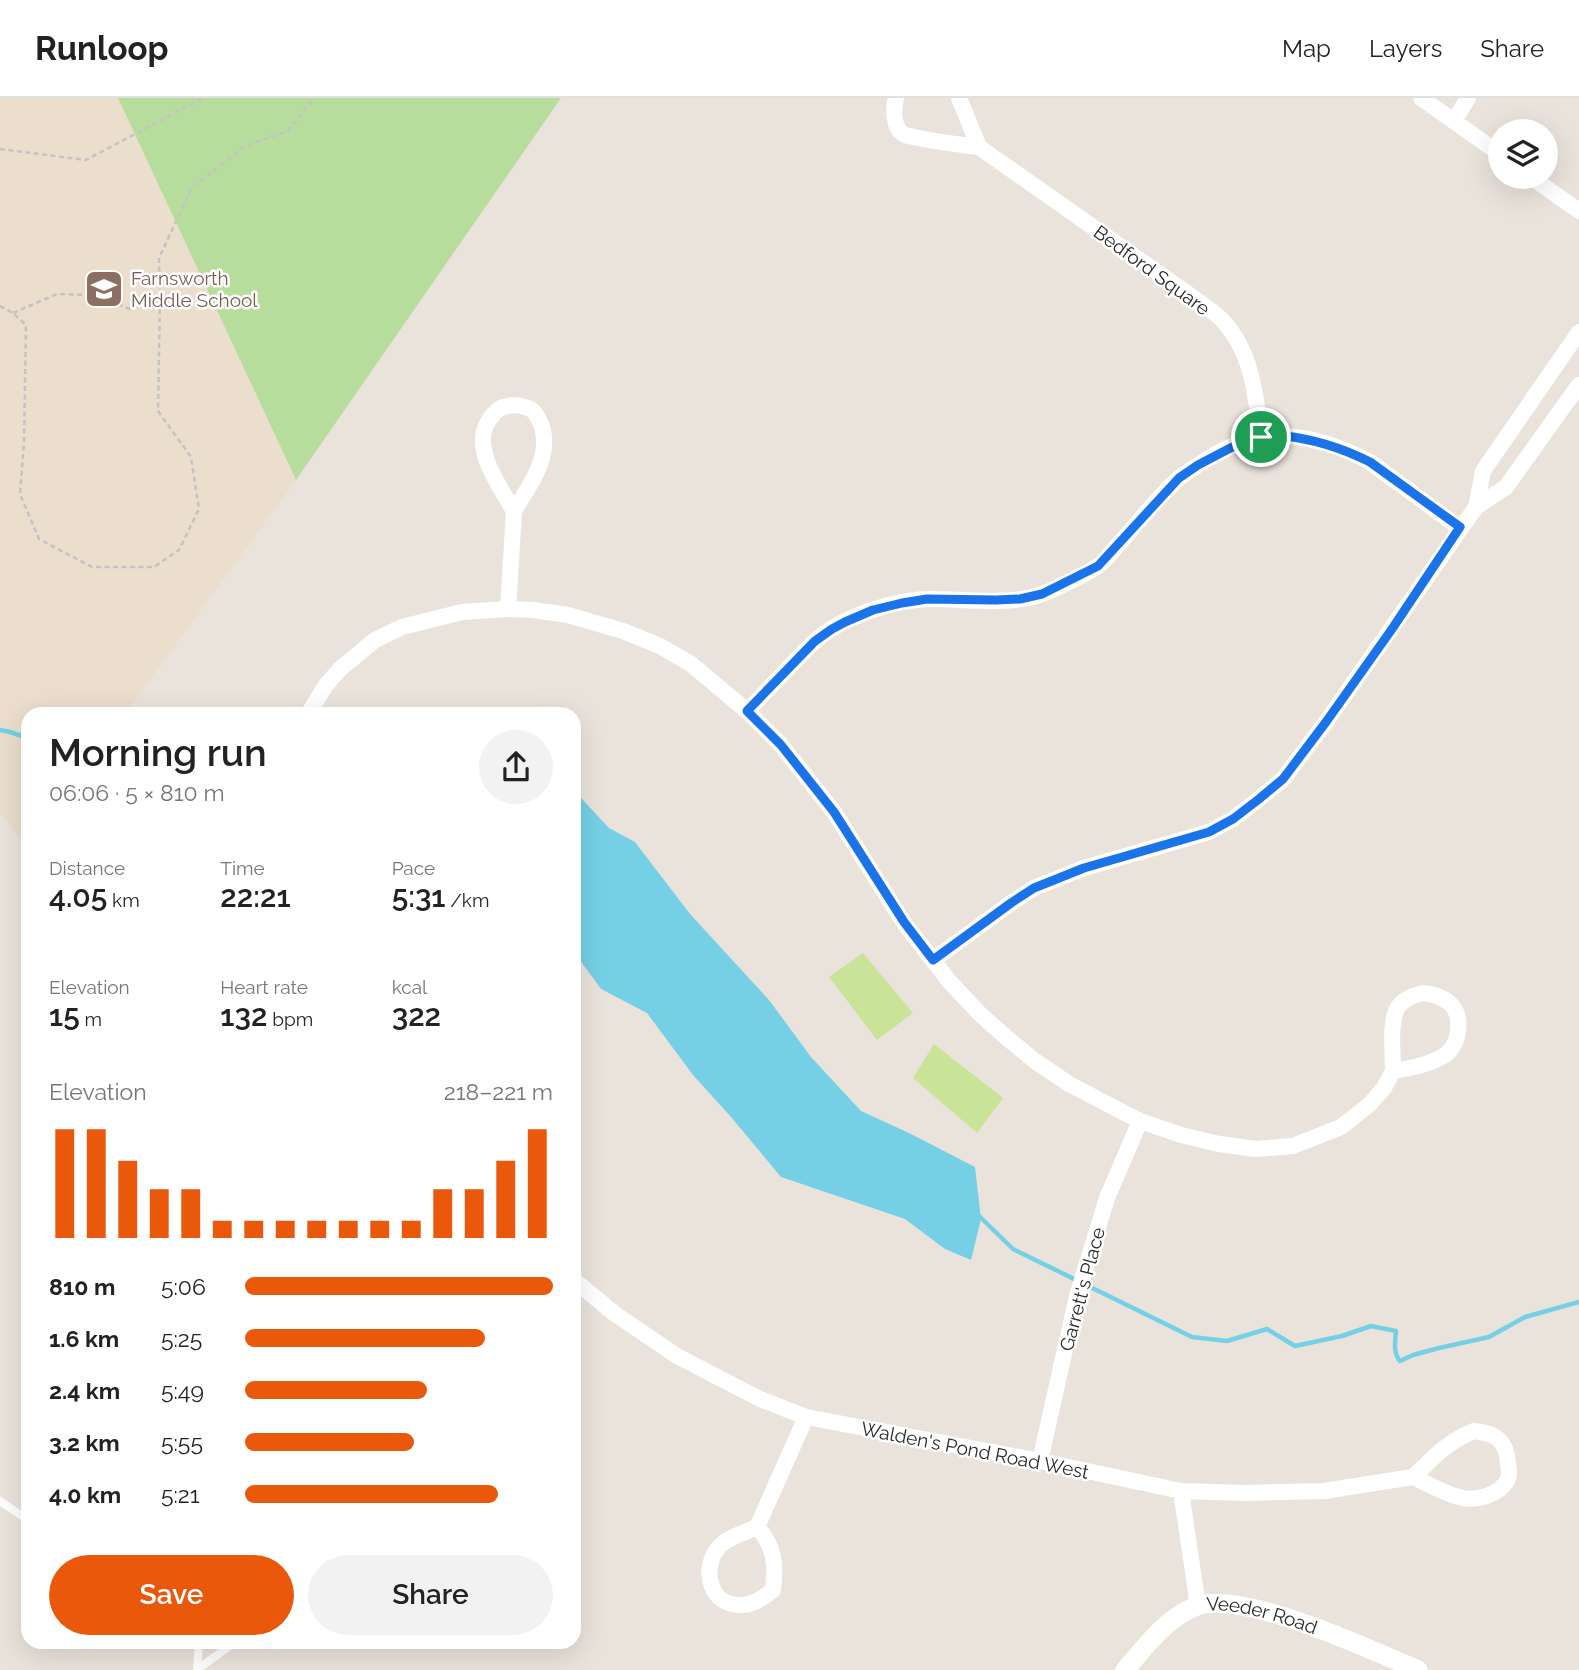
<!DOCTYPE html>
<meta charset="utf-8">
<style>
:root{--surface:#fff;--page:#f2f2f2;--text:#222;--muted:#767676;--line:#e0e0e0;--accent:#ea580c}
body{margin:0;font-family:Raleway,sans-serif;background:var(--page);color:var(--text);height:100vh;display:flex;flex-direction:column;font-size:26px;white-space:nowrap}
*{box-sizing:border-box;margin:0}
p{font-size:23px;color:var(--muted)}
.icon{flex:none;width:38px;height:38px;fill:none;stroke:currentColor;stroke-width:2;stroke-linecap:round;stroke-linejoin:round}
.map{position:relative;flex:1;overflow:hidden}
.sheet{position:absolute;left:21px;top:609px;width:560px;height:942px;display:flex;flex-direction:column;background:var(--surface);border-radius:21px;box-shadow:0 7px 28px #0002}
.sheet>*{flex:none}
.buttons{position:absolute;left:1488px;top:21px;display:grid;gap:14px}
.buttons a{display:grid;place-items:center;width:70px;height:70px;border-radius:50%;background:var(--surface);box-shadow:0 7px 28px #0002;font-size:35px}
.pin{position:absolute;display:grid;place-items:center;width:60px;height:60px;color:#fff;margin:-30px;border:4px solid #fff;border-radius:50%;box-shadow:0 2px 7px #0007}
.round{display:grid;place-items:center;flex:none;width:74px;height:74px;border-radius:37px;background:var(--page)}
.summary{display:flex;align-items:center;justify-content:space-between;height:119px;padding:0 28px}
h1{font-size:38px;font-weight:600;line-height:52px}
.metrics{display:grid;grid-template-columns:repeat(3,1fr);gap:10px;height:119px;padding:7px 28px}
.metrics div{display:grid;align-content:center}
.metrics b{font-size:30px;font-weight:600}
.metrics small{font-size:19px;font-weight:400}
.metrics p{font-size:19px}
.chart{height:196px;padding:14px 28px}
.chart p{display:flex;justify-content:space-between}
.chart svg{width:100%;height:126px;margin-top:7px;stroke:var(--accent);stroke-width:6}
.action{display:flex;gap:14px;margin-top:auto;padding:14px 28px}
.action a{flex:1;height:80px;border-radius:42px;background:var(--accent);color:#fff;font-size:28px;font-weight:600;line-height:80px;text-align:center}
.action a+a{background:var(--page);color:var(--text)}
ul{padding:0 28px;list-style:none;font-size:23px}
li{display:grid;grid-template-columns:112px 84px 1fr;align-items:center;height:52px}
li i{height:18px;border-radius:9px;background:var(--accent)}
header{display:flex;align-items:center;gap:42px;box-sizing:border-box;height:98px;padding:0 35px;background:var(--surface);border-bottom:2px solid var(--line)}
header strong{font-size:33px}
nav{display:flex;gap:38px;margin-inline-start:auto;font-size:24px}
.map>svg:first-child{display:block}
</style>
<header>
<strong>Runloop</strong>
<nav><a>Map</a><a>Layers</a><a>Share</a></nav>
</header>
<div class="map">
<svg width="1579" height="1572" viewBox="0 0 1579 1572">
<rect width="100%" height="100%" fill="#eae3dc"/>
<path fill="#ebdecc" d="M 0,0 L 118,0 L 296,382 L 125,616 L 28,616 L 28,747 L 26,750 L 0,714 Z"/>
<path fill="#b7dd9c" d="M 118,0 L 561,0 L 296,382 Z"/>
<path fill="#c9e498" d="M 863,855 L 913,915 L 877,942 L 829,879 Z
M 934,946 L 1003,1000 L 977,1035 L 913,980 Z"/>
<path fill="#76d0e5" d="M 574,681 L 581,700 L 609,730 L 635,744 L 690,816 L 769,902 L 811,959 L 861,1013 L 909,1035 L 975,1069 L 981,1121 L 971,1162 L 945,1151 L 905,1121 L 781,1079 L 731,1019 L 693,977 L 647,915 L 601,891 L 574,854 Z"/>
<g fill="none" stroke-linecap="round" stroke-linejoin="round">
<path stroke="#76d0e5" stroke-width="4.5" d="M 0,632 L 10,634 L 28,640
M 28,657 L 24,665 L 28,680
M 979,1118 L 1013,1151 L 1192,1239 L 1227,1243 L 1267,1231 L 1295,1248 L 1342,1238 L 1371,1228 L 1396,1233 C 1395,1243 1393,1255 1400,1263 L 1413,1257 L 1439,1250 L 1489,1239 L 1525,1219 L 1579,1204"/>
<path stroke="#c3c3c3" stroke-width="2.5" stroke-dasharray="5 3.5" stroke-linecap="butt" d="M 0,51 L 86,62 L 203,0
M 0,208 L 13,215 L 26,227 L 24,344 L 20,396 L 39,441 L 92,469 L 154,469 L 179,452 L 199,411 L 191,359 L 158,313 L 160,200 L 159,160 L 192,89 L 247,47 L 288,33 L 314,0
M 13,215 L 57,196 L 94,197 L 130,211 L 159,201"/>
<path stroke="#fff" stroke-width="8" d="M 0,1403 L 28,1422
M 198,1571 L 235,1544
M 197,1572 L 199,1544"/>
<path stroke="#fff" stroke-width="16" d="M 896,0 C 893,10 893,30 903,36 C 906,38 910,38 914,39 C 935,44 957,46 979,49 L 959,0
M 1421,0 L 1500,56
M 1454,23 L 1468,0
M 979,49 L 1201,205 C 1208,211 1217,216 1223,223 C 1252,254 1256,298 1261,339
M 1531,79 L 1579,113
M 516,307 C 521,308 528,309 532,312 C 536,315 539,322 541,326 C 553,358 529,388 514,413 C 500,389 470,349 489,322 C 497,310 502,308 516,307 Z
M 1476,409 L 1483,373 L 1579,234
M 508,511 L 514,413
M 747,613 C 769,591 791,566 814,544 C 841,519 894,501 931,501 C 965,501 1010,508 1042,496 C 1054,492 1091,474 1099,467 C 1106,462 1111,454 1117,448 C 1137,426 1156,401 1178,381 C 1187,373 1199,367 1209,360 C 1264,326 1315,335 1370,364 L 1460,430
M 308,616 L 326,587 L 340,571 L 375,542 L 402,529 L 462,514 L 508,511 L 533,512 L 568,517 L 623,533 L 660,548 L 691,566 L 747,613 L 781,647 L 834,714 L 904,825 L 949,883 L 979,915 L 1007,940 L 1035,963 L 1069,986 L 1140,1023 L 1181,1037 L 1219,1046 L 1256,1051 L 1293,1048 L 1341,1029 L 1369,1007 L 1384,990 L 1393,973
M 933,862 L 1011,805 L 1034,790 L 1084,770 L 1209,734 L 1233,721 L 1259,701 L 1283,681 L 1326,624 L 1476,409 L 1506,389 L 1579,287
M 1423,895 C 1450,898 1463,912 1457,939 C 1455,946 1451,953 1445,957 C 1429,967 1411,970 1393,973 C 1393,956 1389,923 1398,909 C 1404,900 1414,898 1423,895 Z
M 574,1182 L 615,1216 L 677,1258 L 760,1301 L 806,1319 L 1040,1363 L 1181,1393 L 1245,1395 L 1324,1393 L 1413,1379
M 1474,1333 C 1496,1335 1507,1343 1508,1366 C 1509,1372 1510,1377 1507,1383 C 1499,1396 1478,1403 1463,1400 C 1446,1397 1429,1386 1413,1379 C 1433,1360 1448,1343 1474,1333 Z
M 1040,1363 L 1077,1198 L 1107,1100 L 1140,1023
M 1181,1393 L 1198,1508
M 757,1429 C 775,1448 776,1468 773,1492 C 763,1500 752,1508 739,1507 C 706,1506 701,1464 722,1446 C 731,1438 746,1434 757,1429 L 806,1319"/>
<path stroke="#fff" stroke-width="19" id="s1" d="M 1125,1572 C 1146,1548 1167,1519 1197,1508 C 1243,1492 1372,1552 1418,1572"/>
</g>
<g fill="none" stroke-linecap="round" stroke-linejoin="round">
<defs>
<path id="route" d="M 1284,338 C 1314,341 1342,350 1370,364 L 1460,429 L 1392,531 L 1326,624 L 1283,681 L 1259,701 L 1233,721 L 1209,734 L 1084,770 L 1034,790 L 1011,805 L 933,862 L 904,824 L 834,714 L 781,647 L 747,613 L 815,543 L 832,531 L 845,524 L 873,512 L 902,505 L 927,501 L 996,502 L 1020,501 L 1042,496 L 1098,468 L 1179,380 L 1198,367 L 1238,346 L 1261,339 Z"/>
</defs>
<use href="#route" stroke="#fff" stroke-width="14"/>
<use href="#route" stroke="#1a73e8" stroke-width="9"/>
</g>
<defs>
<symbol id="school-square" viewBox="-11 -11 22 22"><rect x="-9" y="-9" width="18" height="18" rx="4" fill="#8d6e63" stroke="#fff"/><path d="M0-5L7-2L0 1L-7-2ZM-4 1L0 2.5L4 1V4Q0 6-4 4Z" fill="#fff"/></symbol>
</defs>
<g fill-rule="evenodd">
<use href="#school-square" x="82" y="169" width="44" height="44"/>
</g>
<g text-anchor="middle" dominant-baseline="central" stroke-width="5" stroke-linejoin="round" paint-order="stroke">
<g font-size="19" fill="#292929" stroke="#fff">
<text transform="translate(1152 172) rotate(36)">Bedford Square</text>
<text transform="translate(1082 1191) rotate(-75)">Garrett's Place</text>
<text transform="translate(975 1352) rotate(11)">Walden's Pond Road West</text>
<text stroke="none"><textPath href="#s1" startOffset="164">Veeder Road</textPath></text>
</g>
<g font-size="19" fill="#785e54" stroke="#fff" text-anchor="start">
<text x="131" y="180">Farnsworth<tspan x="131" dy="22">Middle School</tspan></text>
</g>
</g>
</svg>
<div class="buttons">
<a><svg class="icon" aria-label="layers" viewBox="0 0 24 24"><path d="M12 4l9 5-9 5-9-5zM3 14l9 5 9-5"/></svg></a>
</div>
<div class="pin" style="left:1261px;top:339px;background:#1e9e55"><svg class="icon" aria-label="arrive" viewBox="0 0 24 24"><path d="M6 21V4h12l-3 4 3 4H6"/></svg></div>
<section class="sheet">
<div class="summary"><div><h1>Morning run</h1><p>06:06 · 5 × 810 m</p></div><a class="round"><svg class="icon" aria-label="share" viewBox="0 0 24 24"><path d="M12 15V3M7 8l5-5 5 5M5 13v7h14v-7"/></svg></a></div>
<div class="metrics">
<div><p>Distance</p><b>4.05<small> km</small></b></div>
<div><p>Time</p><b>22:21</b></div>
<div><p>Pace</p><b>5:31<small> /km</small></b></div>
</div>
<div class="metrics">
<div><p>Elevation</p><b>15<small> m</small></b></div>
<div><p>Heart rate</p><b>132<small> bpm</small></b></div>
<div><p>kcal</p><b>322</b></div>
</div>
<div class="chart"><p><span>Elevation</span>218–221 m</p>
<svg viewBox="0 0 160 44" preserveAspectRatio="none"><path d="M5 44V6M15 44V6M25 44V17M35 44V27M45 44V27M55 44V38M65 44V38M75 44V38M85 44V38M95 44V38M105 44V38M115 44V38M125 44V27M135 44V27M145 44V17M155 44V6"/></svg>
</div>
<ul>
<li><b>810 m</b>5:06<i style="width:100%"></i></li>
<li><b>1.6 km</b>5:25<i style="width:78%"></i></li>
<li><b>2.4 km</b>5:49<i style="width:59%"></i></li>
<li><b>3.2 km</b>5:55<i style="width:55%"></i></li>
<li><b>4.0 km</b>5:21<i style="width:82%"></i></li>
</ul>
<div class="action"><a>Save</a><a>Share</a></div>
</section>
</div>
